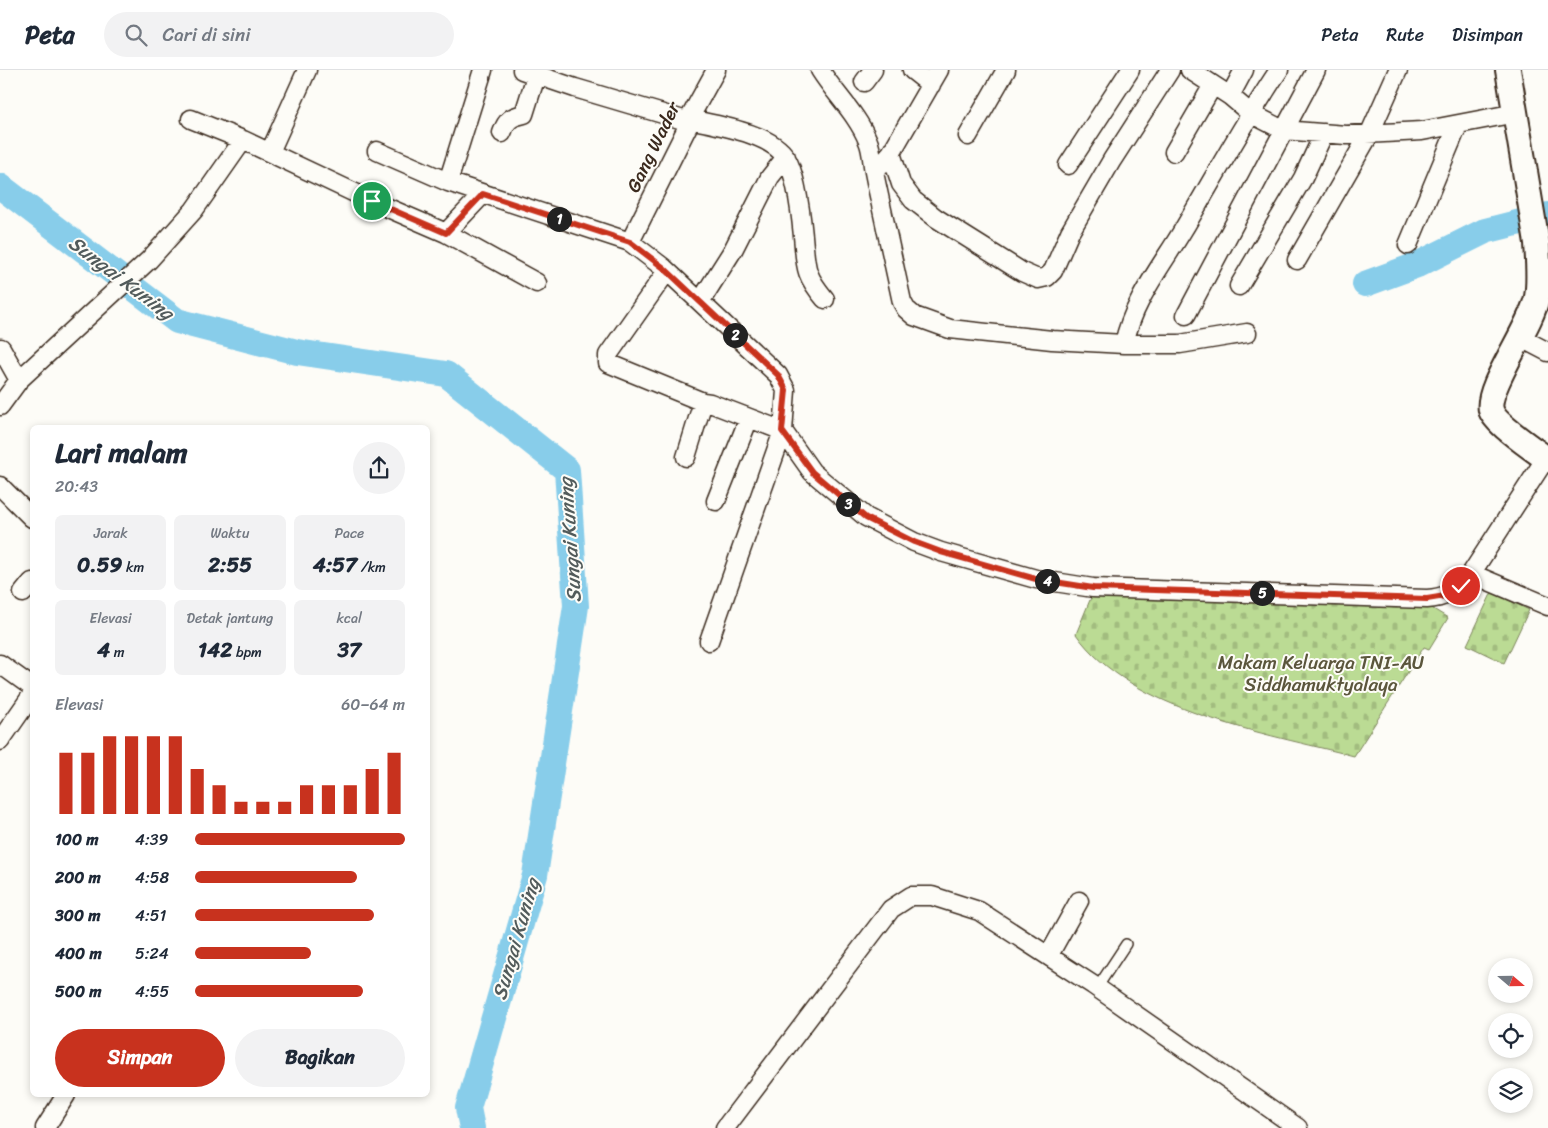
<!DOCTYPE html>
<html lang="id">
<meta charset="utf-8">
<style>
:root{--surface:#fff;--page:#f2f2f3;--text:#1f2937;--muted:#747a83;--line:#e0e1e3;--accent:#c8321e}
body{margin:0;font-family:Sriracha,sans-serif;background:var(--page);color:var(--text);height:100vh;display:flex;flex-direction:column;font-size:19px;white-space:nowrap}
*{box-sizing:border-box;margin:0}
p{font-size:16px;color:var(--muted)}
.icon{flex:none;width:28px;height:28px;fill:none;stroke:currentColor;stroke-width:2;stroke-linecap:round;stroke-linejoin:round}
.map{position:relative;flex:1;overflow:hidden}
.details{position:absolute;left:30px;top:355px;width:400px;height:672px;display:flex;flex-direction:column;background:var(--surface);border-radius:8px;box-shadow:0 2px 8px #0003}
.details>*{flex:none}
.needle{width:32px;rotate:110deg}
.fabs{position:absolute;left:1488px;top:888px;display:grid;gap:10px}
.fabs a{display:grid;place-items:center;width:45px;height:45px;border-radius:50%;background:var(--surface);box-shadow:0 2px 8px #0003;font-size:25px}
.pin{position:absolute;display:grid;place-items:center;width:42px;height:42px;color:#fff;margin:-21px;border:2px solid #fff;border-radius:50%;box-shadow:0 1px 5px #0007}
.km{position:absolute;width:25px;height:25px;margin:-12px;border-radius:50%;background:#222;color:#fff;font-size:14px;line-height:25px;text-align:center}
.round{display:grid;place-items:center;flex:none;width:52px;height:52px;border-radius:26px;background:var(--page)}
.summary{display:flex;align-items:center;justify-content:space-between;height:85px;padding:0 25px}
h1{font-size:28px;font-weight:700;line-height:38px}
.figures{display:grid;grid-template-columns:repeat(3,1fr);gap:8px;height:85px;padding:5px 25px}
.figures div{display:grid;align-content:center;border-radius:8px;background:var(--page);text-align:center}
.figures b{font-size:21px;font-weight:700}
.figures small{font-size:14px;font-weight:400}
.figures p{font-size:14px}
.chart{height:140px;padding:10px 25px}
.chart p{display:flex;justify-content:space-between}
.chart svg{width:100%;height:90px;margin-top:5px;stroke:var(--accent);stroke-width:6}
.primary-button{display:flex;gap:10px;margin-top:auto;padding:10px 25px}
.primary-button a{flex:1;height:58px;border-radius:30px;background:var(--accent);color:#fff;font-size:20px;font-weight:700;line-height:58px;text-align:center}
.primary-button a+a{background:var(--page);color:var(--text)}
ul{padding:0 25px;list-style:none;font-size:16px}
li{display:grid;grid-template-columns:80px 60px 1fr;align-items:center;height:38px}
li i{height:12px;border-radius:6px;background:var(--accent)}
header{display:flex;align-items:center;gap:30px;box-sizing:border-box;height:70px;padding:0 25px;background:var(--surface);border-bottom:1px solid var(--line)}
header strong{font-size:24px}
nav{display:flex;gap:28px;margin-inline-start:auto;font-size:18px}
.search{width:350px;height:45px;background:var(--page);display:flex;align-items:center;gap:12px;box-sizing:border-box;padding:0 18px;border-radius:28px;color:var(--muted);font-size:19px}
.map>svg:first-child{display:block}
</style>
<header>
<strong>Peta</strong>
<div class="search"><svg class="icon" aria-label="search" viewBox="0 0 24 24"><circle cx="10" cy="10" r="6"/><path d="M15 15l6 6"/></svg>Cari di sini</div>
<nav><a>Peta</a><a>Rute</a><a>Disimpan</a></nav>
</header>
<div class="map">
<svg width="1548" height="1058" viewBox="0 0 1548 1058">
<defs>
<pattern id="cemetery-stones" width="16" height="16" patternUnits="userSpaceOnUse" patternTransform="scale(1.25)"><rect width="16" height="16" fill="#bbdb94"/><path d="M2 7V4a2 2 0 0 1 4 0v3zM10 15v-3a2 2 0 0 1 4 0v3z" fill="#a2bc7f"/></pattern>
</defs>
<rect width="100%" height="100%" fill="#fdfcf7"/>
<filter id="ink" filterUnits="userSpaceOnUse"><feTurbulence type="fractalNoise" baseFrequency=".02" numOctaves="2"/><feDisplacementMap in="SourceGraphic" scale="10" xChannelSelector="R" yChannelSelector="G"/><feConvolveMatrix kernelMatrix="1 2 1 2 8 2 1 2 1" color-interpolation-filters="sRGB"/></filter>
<g filter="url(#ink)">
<path fill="url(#cemetery-stones)" stroke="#7b8259" d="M 1492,522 L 1529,540 L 1504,593 L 1467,575 Z
M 1092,525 L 1425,534 L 1448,548 L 1429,579 L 1424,577 L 1354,686 C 1266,663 1131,642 1076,564 Z"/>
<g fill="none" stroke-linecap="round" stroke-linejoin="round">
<path stroke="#88cdea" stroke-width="26" d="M 0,116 L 177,251 L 297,282 L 446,304 L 567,400 L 576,536 L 535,805 L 468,1038 L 472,1058
M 1365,214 L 1417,195 L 1485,161 L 1548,145"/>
<defs>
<path id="lane" d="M 1097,918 L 1126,874"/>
<path id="street" d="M 522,0 L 575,18 L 690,52
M 820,0 C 835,24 857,44 868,71 C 872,80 872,92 874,102
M 912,0 L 931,15
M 939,0 L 891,83 L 901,114 L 913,130 L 936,148 L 1022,202 L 1038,209 L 1047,207 L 1053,201 L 1070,162 L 1112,90 L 1170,0
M 1190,0 L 1230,26 L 1250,43 L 1283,60 L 1346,65 L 1422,61 L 1516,43
M 864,12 L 873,0
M 1230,26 L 1244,0
M 191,49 L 243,70 L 372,131 L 446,163 L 537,213
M 689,49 C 715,55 772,63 786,88 C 797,106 801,145 803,166 C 806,197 804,204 825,229
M 502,63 C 507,49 511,47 524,44 L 536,6
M 968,66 L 1006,0
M 377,81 L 448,112 L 630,172 L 664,198 L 778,305 L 786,320 L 783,361 L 709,571
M 270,82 L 307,0
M 1174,82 L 1213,15
M 891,83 L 874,102 L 876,112 L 902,232 L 906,239 L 914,246 L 950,259 L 1052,270 L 1124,274 L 1180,274 L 1247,263
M 1068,95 L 1130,0
M 448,112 L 483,0
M 446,163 L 483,124
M 630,172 L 690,52 L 689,49 L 716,0
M 1408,175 L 1458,55
M 1297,190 L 1369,65 L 1398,0
M 667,201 L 608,285 L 608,293 L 703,332
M 1239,216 L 1303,108 L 1324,63
M 700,232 L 733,180 L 770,107 L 786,87
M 1186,245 L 1316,0
M 1521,268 L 1548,282
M 1124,274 C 1133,231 1161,197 1183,160 C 1215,106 1244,52 1279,0
M 1,278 L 19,310
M 0,336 L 19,310 L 149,190 L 194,140 L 243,70
M 686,387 L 703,332 L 710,333 L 783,361 L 812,402 L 866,447 L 914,472 L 941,482 L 1036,509 L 1093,518 L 1427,529 C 1444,528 1455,522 1467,510 L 1546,388
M 0,416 L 32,448
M 716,431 L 749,348
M 1472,504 L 1548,536
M 23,523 L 32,512
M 0,594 L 32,617
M 0,671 L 32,625
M 1049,885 L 1079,831
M 45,1058 L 66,1025
M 725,1058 L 891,839 L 911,826 L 932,826 L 979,841 L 1093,915 L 1298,1058"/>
<path id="secondary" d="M 1508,0 L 1537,173 C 1538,191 1540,210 1537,227 C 1532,256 1485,318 1491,340 C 1494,353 1536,381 1548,390"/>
</defs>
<use href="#lane" stroke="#3b2a1e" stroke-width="12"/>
<use href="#street" stroke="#3b2a1e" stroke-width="21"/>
<use href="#secondary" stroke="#3b2a1e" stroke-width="28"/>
<use href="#lane" stroke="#fdfcf7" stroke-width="9"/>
<use href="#street" stroke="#fdfcf7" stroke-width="18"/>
<use href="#secondary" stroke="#fdfcf7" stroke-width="24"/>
</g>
</g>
<g fill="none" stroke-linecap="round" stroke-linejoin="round" filter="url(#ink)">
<defs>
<path id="route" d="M 372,131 L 446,163 L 483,124 L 630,172 L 664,198 L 778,305 L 786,320 L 782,361 L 812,402 L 866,448 L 914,472 L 941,482 L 1036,509 L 1093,518 L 1427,529 L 1445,526 L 1461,516"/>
</defs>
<use href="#route" stroke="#fff" stroke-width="10"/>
<use href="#route" stroke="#c8321e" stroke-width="6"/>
</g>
<g text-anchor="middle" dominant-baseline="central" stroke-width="4" stroke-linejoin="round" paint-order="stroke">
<g font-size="19" fill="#3b2a1e" stroke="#fdfcf7">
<text transform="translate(653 77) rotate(-64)">Gang Wader</text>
</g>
<g font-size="19" fill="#5b563c" stroke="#fdfcf7">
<text x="1321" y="592">Makam Keluarga TNI-AU<tspan x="1321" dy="22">Siddhamuktyalaya</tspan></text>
</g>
<g font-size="20" font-style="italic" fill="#525b5b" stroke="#fdfcf7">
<text transform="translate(121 208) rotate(37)">Sungai Kuning</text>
<text transform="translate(570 470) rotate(-94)">Sungai Kuning</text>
<text transform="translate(516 869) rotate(-74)">Sungai Kuning</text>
</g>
</g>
</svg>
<div class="fabs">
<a><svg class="needle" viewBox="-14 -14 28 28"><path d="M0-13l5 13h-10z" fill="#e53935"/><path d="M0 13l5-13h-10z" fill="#747a83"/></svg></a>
<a><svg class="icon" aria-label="locate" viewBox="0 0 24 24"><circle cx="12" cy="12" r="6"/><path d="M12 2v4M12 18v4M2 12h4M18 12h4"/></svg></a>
<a><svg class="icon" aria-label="layers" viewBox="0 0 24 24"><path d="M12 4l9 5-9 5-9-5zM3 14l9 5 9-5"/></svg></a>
</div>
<div class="pin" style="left:372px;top:131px;background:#1e9e55"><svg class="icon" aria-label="arrive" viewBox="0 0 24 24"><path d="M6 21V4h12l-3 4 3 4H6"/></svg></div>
<div class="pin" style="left:1461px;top:516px;background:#d93025"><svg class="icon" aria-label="check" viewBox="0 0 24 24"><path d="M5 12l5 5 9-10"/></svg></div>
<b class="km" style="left:559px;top:149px">1</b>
<b class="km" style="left:735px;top:265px">2</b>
<b class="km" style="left:848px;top:434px">3</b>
<b class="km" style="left:1047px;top:511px">4</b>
<b class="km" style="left:1262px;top:523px">5</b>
<section class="details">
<div class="summary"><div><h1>Lari malam</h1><p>20:43</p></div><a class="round"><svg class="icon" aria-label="share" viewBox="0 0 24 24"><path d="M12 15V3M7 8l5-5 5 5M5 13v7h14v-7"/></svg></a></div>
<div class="figures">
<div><p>Jarak</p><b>0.59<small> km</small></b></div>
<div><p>Waktu</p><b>2:55</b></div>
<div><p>Pace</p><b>4:57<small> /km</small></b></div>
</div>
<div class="figures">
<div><p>Elevasi</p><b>4<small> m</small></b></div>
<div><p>Detak jantung</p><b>142<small> bpm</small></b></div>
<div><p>kcal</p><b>37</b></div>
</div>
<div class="chart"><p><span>Elevasi</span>60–64 m</p>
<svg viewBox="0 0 160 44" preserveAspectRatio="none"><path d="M5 44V14M15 44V14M25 44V6M35 44V6M45 44V6M55 44V6M65 44V22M75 44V30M85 44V38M95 44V38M105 44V38M115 44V30M125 44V30M135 44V30M145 44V22M155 44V14"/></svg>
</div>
<ul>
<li><b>100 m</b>4:39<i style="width:100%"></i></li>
<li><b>200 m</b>4:58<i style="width:77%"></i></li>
<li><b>300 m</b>4:51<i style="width:85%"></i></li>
<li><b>400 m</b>5:24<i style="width:55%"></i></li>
<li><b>500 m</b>4:55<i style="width:80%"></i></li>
</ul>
<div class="primary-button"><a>Simpan</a><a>Bagikan</a></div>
</section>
</div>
